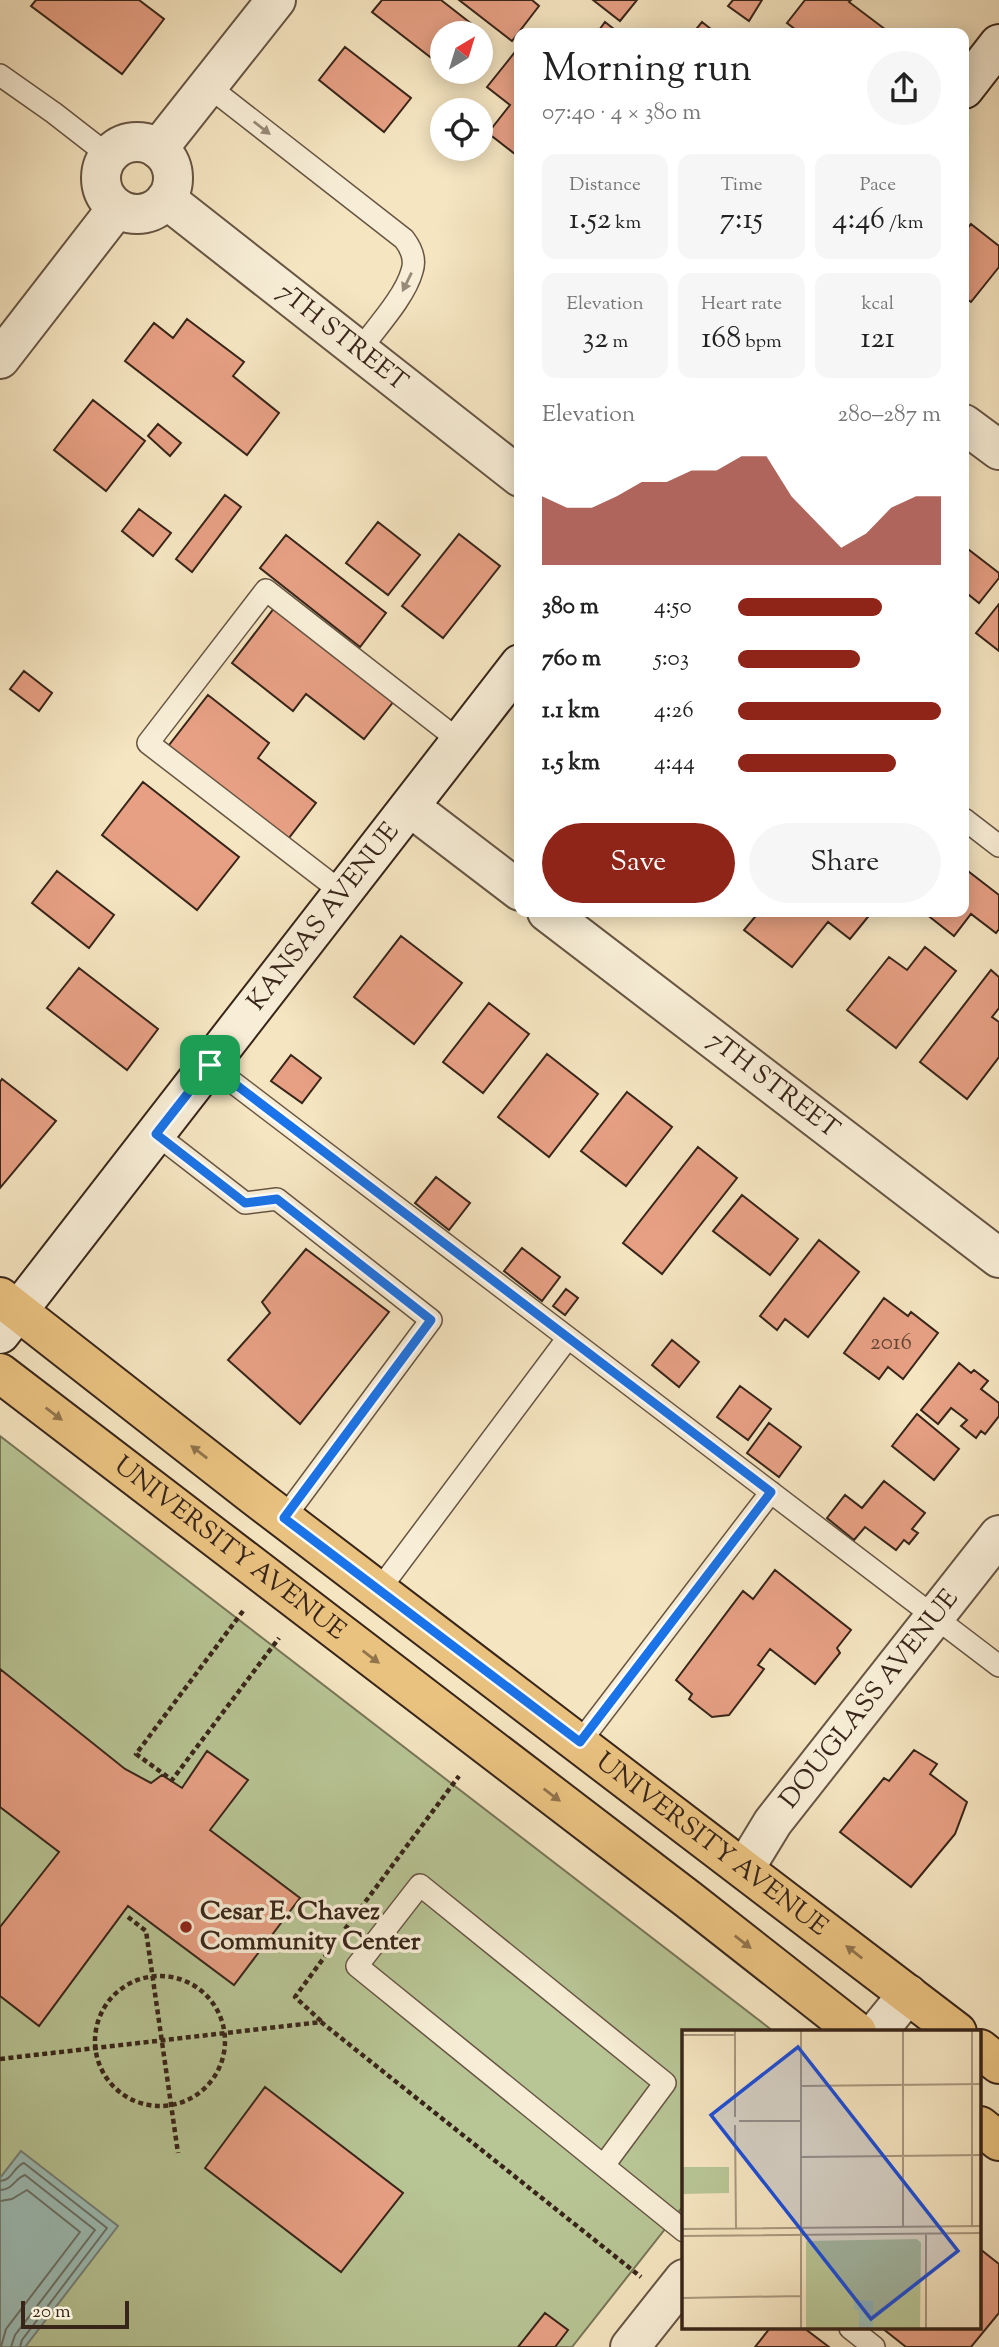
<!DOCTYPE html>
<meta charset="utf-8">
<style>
:root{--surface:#fff;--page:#f6f6f6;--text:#222;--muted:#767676;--accent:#8f2418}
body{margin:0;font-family:"Sorts Mill Goudy",serif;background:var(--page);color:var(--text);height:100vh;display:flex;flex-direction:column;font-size:26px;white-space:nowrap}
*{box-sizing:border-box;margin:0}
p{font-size:23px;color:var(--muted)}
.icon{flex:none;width:38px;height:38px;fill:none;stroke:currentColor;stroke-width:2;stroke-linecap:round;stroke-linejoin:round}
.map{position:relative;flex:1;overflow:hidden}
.panel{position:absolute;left:514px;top:28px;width:455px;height:889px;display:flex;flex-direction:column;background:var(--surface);border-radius:14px;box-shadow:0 4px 18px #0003}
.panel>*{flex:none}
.needle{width:46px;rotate:38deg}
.fabs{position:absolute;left:430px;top:21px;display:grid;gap:14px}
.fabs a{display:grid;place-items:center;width:63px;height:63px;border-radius:50%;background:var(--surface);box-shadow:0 4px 18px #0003;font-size:35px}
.scale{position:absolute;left:21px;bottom:18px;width:108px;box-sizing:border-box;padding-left:7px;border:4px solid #382519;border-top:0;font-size:19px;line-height:24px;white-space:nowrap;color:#382519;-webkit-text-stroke:5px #f8eed7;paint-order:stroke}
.pin{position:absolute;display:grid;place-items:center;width:60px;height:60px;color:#fff;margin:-30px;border-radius:14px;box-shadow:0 4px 10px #0006}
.round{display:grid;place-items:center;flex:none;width:74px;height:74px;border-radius:37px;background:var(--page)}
.summary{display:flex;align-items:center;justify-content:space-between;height:119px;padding:0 28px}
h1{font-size:38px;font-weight:600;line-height:52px}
.stats{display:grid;grid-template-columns:repeat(3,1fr);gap:10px;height:119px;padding:7px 28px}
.stats div{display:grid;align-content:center;border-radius:14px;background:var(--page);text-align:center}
.stats b{font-size:30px;font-weight:600}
.stats small{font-size:19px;font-weight:400}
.stats p{font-size:19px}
.chart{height:196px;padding:14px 28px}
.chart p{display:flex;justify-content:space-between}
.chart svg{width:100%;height:126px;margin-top:7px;fill:var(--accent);opacity:.7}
.primary-button{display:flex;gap:14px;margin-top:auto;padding:14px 28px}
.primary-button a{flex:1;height:80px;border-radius:42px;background:var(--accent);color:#fff;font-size:28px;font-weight:600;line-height:80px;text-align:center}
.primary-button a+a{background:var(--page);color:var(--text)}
ul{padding:0 28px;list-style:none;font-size:23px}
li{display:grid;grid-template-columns:112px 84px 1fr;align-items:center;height:52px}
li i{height:18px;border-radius:9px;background:var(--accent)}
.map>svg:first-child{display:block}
</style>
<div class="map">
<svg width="999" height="2347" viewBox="0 0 999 2347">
<rect width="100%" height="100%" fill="#f5e5c1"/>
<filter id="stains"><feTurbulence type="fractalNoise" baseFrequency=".00286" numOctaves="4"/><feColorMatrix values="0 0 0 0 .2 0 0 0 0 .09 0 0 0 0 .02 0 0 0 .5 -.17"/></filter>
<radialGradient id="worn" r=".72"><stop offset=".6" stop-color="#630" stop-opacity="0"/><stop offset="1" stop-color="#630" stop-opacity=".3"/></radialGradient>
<path fill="#b8c595" stroke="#787557" stroke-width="2" d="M 0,1436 L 773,2031 L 684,2032 L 684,2205 L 572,2347 L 0,2347 Z"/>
<path fill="#9dbeb7" stroke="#758178" stroke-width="2" d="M 21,2151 L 118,2226 L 25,2347 L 0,2347 L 0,2178 Z"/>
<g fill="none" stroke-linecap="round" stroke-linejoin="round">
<path stroke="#6a7268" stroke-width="2" d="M 0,2181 C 12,2181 14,2166 24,2163 L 107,2228 L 22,2340 L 20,2347
M 0,2190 C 13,2190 15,2178 25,2175 L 95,2230 L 15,2335 L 11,2347
M 0,2201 L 12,2199 L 27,2190 L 80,2232 L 6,2329 L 1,2347"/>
</g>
<path fill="#e7a084" stroke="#382519" stroke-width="2" d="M 36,0 L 139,0 L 164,19 L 122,74 L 31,6 Z
M 382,0 L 441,0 L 482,32 L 443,33 L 443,67 L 372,12 Z
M 459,0 L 532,0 L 539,6 L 512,41 Z
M 593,0 L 637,0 L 620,21 Z
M 733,0 L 762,0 L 749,21 L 728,6 Z
M 805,0 L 851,0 L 849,2 L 890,33 L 800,33 L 787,23 Z
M 605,22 L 619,33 L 597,33 Z
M 702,22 L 716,33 L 693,33 Z
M 345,47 L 411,98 L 384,132 L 319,80 Z
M 515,52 L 520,56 L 520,158 L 488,133 L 510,105 L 487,87 Z
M 971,224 L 999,246 L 999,267 L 971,302 L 964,297 L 964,233 Z
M 187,319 L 244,362 L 233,376 L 279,413 L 247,455 L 125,361 L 154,323 L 173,338 Z
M 93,400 L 145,441 L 106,491 L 54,450 Z
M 158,424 L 181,443 L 170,456 L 148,436 Z
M 225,495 L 241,507 L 192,572 L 176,559 Z
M 139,509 L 171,533 L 153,556 L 122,531 Z
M 378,522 L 420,555 L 388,595 L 346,563 Z
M 459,534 L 500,566 L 443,638 L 402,606 Z
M 286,535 L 386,613 L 360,647 L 260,568 Z
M 964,546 L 999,573 L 999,578 L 979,603 L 964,591 Z
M 999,604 L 999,651 L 976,633 Z
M 275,607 L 394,701 L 364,739 L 306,694 L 293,711 L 232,663 Z
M 24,671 L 52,693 L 39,711 L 10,689 Z
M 208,695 L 269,743 L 258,758 L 316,803 L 285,843 L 166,749 Z
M 143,782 L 239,857 L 197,910 L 102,835 Z
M 964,868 L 999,895 L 999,929 L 996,933 L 971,914 L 954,936 L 926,914 L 928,912 L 964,912 Z
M 57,871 L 114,915 L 89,948 L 32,903 Z
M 759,912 L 872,912 L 850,939 L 828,922 L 792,967 L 744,930 Z
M 401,936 L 462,983 L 414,1044 L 354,997 Z
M 925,947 L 956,971 L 896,1048 L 847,1010 L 889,957 L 907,970 Z
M 79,968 L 158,1029 L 127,1070 L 47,1008 Z
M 991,970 L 999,977 L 999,1008 L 992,1017 L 999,1022 L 999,1057 L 967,1099 L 920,1062 Z
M 489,1003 L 529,1034 L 483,1093 L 443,1062 Z
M 547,1054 L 598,1094 L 549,1157 L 498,1117 Z
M 291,1055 L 321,1078 L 302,1103 L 271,1081 Z
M 2,1079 L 56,1121 L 0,1188 L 0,1082 Z
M 627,1092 L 672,1127 L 626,1186 L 581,1151 Z
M 698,1147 L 737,1178 L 662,1274 L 623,1243 Z
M 436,1177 L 470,1203 L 449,1230 L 415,1203 Z
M 742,1195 L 798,1239 L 770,1275 L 713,1231 Z
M 819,1240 L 859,1272 L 808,1337 L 785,1319 L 777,1330 L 760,1316 Z
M 522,1248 L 560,1277 L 542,1301 L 504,1271 Z
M 306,1249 L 389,1312 L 300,1424 L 228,1360 L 270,1313 L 262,1302 Z
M 566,1289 L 578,1298 L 565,1315 L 553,1306 Z
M 884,1298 L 908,1316 L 911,1312 L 938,1333 L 903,1379 L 888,1367 L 879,1379 L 844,1353 Z
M 672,1340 L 699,1362 L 679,1387 L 652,1365 Z
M 959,1363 L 971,1373 L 974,1370 L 988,1381 L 981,1389 L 999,1403 L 999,1416 L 985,1434 L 981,1431 L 976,1438 L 961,1426 L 967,1420 L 951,1408 L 938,1424 L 921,1410 Z
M 740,1386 L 771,1409 L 748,1440 L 717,1417 Z
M 917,1414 L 959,1449 L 934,1480 L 892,1446 Z
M 769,1423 L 801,1447 L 779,1477 L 747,1453 Z
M 884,1481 L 925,1513 L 912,1529 L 918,1533 L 909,1544 L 904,1540 L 896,1550 L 865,1527 L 854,1540 L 827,1518 L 845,1495 L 862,1508 Z
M 775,1570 L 851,1630 L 837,1648 L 840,1653 L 815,1684 L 770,1649 L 758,1665 L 764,1669 L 729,1715 L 712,1717 L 689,1699 L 692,1694 L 676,1680 L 743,1591 L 753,1599 Z
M 0,1669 L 125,1769 L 151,1783 L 162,1775 L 182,1788 L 207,1751 L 248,1780 L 210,1830 L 300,1898 L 234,1985 L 128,1906 L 39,2026 L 0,1996 L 0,1927 L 59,1852 L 0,1807 Z
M 914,1750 L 937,1764 L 930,1774 L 967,1802 L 955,1834 L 911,1887 L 840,1832 L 884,1778 L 889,1781 Z
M 265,2087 L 403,2193 L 341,2272 L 205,2168 Z
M 980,2249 L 999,2264 L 999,2313 L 971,2347 L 906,2347 L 882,2328 L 980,2328 Z
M 545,2313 L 568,2330 L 555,2347 L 518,2347 Z
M 770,2328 L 804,2328 L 829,2347 L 755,2347 Z"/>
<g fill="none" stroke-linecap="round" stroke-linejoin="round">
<defs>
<path id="lane" d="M 0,75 L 54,113 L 108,155
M 208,86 L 404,239 C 411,248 416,259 412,271 C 405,297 375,329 359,351
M 964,819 L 999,846
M 343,893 L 148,743 L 266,590 L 461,742
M 210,1065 L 999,1666
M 156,1134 L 245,1203 L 277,1199 L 431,1320 L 284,1518
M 379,1590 L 567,1339
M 580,1742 L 771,1492
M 604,2165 L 665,2083 L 420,1885 L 357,1966 L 684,2231
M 850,2328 L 874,2347"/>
<g id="street">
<circle cx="137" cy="178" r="36"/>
<path d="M 158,149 L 276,0"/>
<path id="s1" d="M 166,199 L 520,477"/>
<path d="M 0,359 L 117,208"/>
<path d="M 964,424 L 999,450"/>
<path d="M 410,807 L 520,891"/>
<path id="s2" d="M 547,912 L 999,1258"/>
<path id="s3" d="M 745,1868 L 773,1822 L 999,1535"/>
<path d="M 877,2032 L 908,1994"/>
<path d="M 630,2347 L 684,2279"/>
</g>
<g id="secondary">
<path d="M 964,89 L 999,44"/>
<path id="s4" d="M 0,1334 L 520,664"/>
</g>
<g id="primary">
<path id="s5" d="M 0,1297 L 253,1495 L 957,2032"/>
<path id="s6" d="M 0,1373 L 689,1900 L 857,2032"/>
<path d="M 980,2049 L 999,2064"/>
<path d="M 980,2126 L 999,2141"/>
</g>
</defs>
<use href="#lane" stroke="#675543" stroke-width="24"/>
<use href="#street" stroke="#675543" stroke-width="42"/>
<use href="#secondary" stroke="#382519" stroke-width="42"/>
<use href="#primary" stroke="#382519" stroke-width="42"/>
<path stroke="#382519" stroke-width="4.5" stroke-dasharray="5 3.5" stroke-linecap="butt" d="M 243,1611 L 136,1754 L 172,1780 L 279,1638
M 128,1917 L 146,1931 L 178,2153
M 345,1929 L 459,1776
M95 2041a65 65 0 1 1 130 0a65 65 0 1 1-130 0Z
M 321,2021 L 295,1997 L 331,1948
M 0,2059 L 321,2022 L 641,2277"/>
<use href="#lane" stroke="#f8eed7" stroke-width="21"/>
<use href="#street" stroke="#f8eed7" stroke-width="38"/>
<use href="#secondary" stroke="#f8eed7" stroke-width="38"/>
<use href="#primary" stroke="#eac280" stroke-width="38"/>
</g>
<defs><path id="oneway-solid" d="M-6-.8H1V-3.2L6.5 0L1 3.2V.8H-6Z" transform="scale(1.75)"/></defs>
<g fill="#988a78">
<use href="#oneway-solid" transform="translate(262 128) rotate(38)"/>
<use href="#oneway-solid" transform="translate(407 282) rotate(116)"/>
</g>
<g fill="#91744c">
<use href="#oneway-solid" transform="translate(54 1414) rotate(37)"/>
<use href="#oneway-solid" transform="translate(199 1452) rotate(-142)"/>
<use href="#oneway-solid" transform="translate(371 1657) rotate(37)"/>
<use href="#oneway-solid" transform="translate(552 1795) rotate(37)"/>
<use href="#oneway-solid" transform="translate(743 1942) rotate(38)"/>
<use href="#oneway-solid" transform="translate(854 1952) rotate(-142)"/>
</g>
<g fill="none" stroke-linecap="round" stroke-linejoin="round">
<defs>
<path id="route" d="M 210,1065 L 771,1492 L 580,1742 L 284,1518 L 431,1320 L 277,1199 L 245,1203 L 156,1134 Z"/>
</defs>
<use href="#route" stroke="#fff" stroke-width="14"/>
<use href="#route" stroke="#1a73e8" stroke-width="9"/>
</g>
<circle fill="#8f2418" stroke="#f8eed7" stroke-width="2.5" cx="186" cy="1927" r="7"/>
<g text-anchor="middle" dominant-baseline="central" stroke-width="7" stroke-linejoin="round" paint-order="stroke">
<g font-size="23" fill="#644434">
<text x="891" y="1343">2016</text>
</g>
<g font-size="26" fill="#382519" stroke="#f8eed7">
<text stroke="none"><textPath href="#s1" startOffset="224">7TH STREET</textPath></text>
<text stroke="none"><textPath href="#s4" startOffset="528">KANSAS AVENUE</textPath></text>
<text stroke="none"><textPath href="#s2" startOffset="285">7TH STREET</textPath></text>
<text stroke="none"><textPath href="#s6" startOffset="289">UNIVERSITY AVENUE</textPath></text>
<text stroke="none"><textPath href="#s3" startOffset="210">DOUGLASS AVENUE</textPath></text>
<text stroke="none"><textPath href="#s5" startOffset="898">UNIVERSITY AVENUE</textPath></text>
</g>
<g font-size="26" font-weight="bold" fill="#382519" stroke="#f8eed7" text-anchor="start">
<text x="200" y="1912">Cesar E. Chavez<tspan x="200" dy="30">Community Center</tspan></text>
</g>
</g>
<g transform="translate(682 2030)">
<rect width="299" height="299" fill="#f5e5c1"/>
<path d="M 0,137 L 47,137 L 47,163 L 0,164 ZM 235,209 L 239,213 L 238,299 L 124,299 L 124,211 Z" fill="#b8c595"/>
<path d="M 172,270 L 191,271 L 191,299 L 177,299 L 177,280 L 172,280 Z" fill="#9dbeb7"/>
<path fill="none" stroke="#a9987e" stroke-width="2" d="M 119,1 L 119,299M 221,1 L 221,197M 290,1 L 290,196M 0,5 L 53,5M 119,56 L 300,54M 53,87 L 53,1M 57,91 L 119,91M 53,95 L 54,198M 120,127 L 300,125M 0,199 L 300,196M 0,206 L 300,203M 0,268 L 119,266M 244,299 L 244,203"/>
<path fill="#1d4ed8" fill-opacity="0.15" stroke="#1d4ed8" stroke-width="3.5" d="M 116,17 L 276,221 L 189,289 L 29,85 Z"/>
<rect width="299" height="299" fill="none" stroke="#382519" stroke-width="3.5"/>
</g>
<rect width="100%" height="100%" filter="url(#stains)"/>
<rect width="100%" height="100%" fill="url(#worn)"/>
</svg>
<div class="fabs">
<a><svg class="needle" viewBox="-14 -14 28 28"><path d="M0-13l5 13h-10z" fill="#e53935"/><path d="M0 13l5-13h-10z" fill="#767676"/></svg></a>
<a><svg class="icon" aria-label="locate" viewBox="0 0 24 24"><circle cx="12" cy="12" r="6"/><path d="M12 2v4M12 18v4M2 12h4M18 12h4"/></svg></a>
</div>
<div class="scale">20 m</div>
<div class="pin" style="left:210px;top:1065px;background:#1e9e55"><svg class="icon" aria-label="arrive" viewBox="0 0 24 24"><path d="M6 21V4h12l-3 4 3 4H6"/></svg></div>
<section class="panel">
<div class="summary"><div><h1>Morning run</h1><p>07:40 · 4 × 380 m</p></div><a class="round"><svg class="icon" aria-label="share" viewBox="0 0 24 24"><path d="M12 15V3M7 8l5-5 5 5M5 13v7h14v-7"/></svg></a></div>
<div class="stats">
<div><p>Distance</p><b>1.52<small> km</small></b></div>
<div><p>Time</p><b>7:15</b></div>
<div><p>Pace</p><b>4:46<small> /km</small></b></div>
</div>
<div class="stats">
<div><p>Elevation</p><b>32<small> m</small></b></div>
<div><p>Heart rate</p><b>168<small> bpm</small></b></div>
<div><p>kcal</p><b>121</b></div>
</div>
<div class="chart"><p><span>Elevation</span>280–287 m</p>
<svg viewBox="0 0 160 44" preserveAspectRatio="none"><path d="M0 44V20L10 24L20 24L30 20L40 15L50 15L60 11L70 11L80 6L90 6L100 20L110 29L120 38L130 33L140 24L150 20L160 20V44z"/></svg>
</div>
<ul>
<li><b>380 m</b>4:50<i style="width:71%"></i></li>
<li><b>760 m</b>5:03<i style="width:60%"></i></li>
<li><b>1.1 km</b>4:26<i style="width:100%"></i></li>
<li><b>1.5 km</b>4:44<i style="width:78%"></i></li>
</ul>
<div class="primary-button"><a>Save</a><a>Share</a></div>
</section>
</div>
